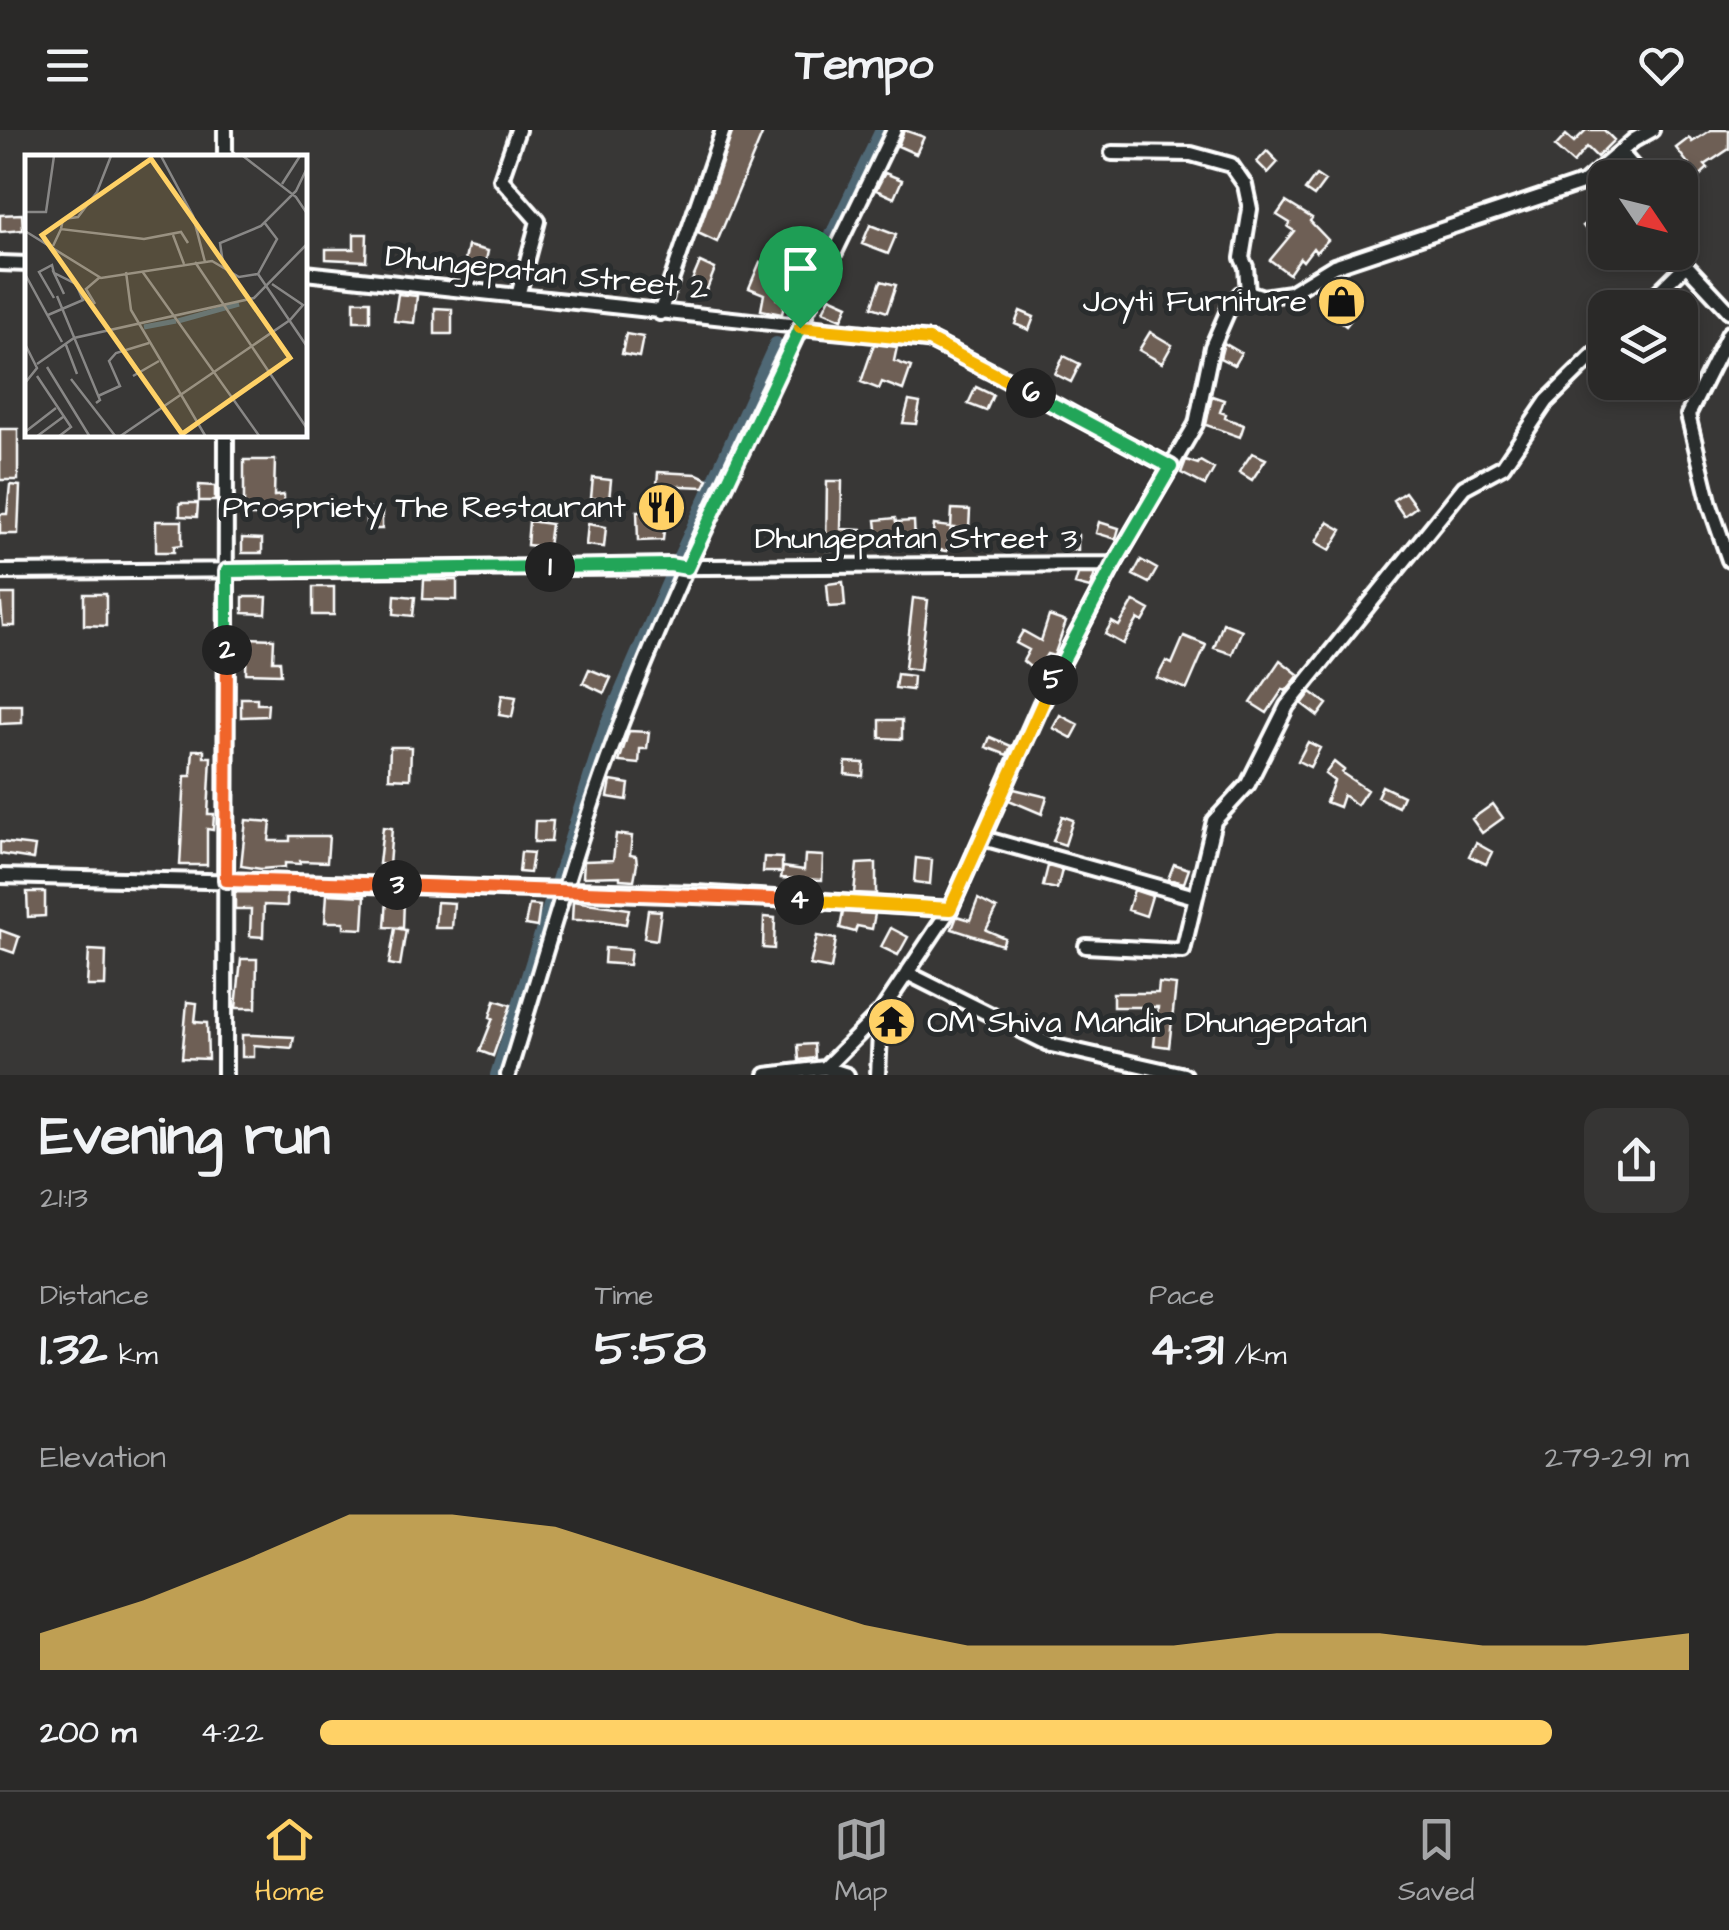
<!DOCTYPE html>
<meta charset="utf-8">
<style>
:root{--surface:#2a2928;--page:#363534;--text:#f1f3f6;--muted:#a5a6a8;--line:#464545;--accent:#ffd166}
body{margin:0;font-family:"Architects Daughter",sans-serif;background:var(--page);color:var(--text);height:100vh;display:flex;flex-direction:column;font-size:38px;white-space:nowrap}
*{box-sizing:border-box;margin:0}
p{font-size:32px;color:var(--muted)}
.icon{flex:none;width:55px;height:55px;fill:none;stroke:currentColor;stroke-width:2;stroke-linecap:round;stroke-linejoin:round}
.map{position:relative;height:945px;overflow:hidden}
.side{display:flex;flex-direction:column;background:var(--surface);flex:1}
.side>*{flex:none}
.needle{width:65px;rotate:125deg}
.buttons{position:absolute;left:1588px;top:30px;display:grid;gap:20px}
.buttons a{display:grid;place-items:center;width:110px;height:110px;border-radius:20px;background:var(--surface);box-shadow:0 5px 15px #0003,0 0 0 2px var(--line);font-size:50px}
.pin{position:absolute;display:grid;place-items:center;width:85px;height:85px;color:#fff;margin:-102px -42px;border-radius:50% 50% 50% 0;rotate:-45deg;box-shadow:0 0 10px #0007}
.pin .icon{rotate:45deg}
.km{position:absolute;width:50px;height:50px;margin:-25px;border-radius:50%;background:#222;color:#fff;font-size:28px;line-height:50px;text-align:center}
.round{display:grid;place-items:center;flex:none;width:105px;height:105px;border-radius:20px;background:var(--page)}
.summary{display:flex;align-items:center;justify-content:space-between;height:170px;padding:0 40px}
h1{font-size:55px;font-weight:700;line-height:75px}
.stats{display:grid;grid-template-columns:repeat(3,1fr);gap:15px;height:170px;padding:10px 40px}
.stats div{display:grid;align-content:center}
.stats b{font-size:50px;font-weight:700}
.stats small{font-size:28px;font-weight:400}
.stats p{font-size:28px}
.chart{height:280px;padding:20px 40px}
.chart p{display:flex;justify-content:space-between}
.chart svg{width:100%;height:180px;margin-top:10px;fill:var(--accent);opacity:.7}
ul{padding:0 40px;list-style:none;font-size:32px}
li{display:grid;grid-template-columns:160px 120px 1fr;align-items:center;height:75px}
li i{height:25px;border-radius:12px;background:var(--accent)}
header{display:flex;justify-content:space-between;align-items:center;height:130px;padding:0 40px;background:var(--surface);font-size:45px;font-weight:700}
.menu{display:flex;justify-content:space-around;align-items:center;height:140px;border-top:2px solid var(--line);background:var(--surface);font-size:28px;color:var(--muted)}
.menu a{display:grid;justify-items:center;gap:5px}
.menu .selected{color:var(--accent)}
.map>svg:first-child{display:block}
</style>
<header><svg class="icon" aria-label="menu" viewBox="0 0 24 24"><path d="M4 6h16M4 12h16M4 18h16"/></svg>Tempo<svg class="icon" aria-label="heart" viewBox="0 0 24 24"><path d="M12 20l-8-8c-3-5 5-10 8-4 3-6 11-1 8 4z"/></svg></header>
<div class="map">
<svg width="1729" height="945" viewBox="0 0 1729 945">
<rect width="100%" height="100%" fill="#383736"/>
<filter id="ink" filterUnits="userSpaceOnUse"><feTurbulence type="fractalNoise" baseFrequency=".01" numOctaves="2"/><feDisplacementMap in="SourceGraphic" scale="20" xChannelSelector="R" yChannelSelector="G"/><feConvolveMatrix kernelMatrix="1 2 1 2 8 2 1 2 1" color-interpolation-filters="sRGB"/></filter>
<g filter="url(#ink)">
<g fill="none" stroke-linecap="round" stroke-linejoin="round">
<path stroke="#506775" stroke-width="14" d="M 791,191 L 882,0
M 678,431 L 776,214
M 497,945 L 606,597 L 673,442"/>
</g>
<path fill="#6e5f54" stroke="#fff" stroke-width="2.5" d="M 733,0 L 764,0 L 717,112 L 698,103 Z
M 904,0 L 924,7 L 916,24 L 898,16 Z
M 1586,0 L 1604,0 L 1614,10 L 1597,27 L 1587,17 L 1573,33 L 1555,17 L 1566,5 L 1574,12 Z
M 1711,0 L 1729,0 L 1729,19 L 1705,35 L 1708,38 L 1691,54 L 1682,43 L 1690,36 L 1676,18 L 1689,8 L 1692,12 Z
M 1267,21 L 1278,32 L 1268,43 L 1257,32 Z
M 885,43 L 902,50 L 894,68 L 876,60 Z
M 1316,45 L 1325,51 L 1314,66 L 1305,60 Z
M 1286,72 L 1312,88 L 1310,91 L 1328,110 L 1316,122 L 1313,118 L 1303,131 L 1300,128 L 1289,144 L 1270,130 L 1294,101 L 1288,97 L 1290,93 L 1277,85 Z
M 22,84 L 23,100 L 0,102 L 0,85 Z
M 1597,84 L 1605,93 L 1605,123 L 1583,96 Z
M 870,95 L 896,105 L 888,124 L 862,114 Z
M 354,104 L 367,104 L 366,131 L 326,129 L 326,119 L 354,119 Z
M 468,116 L 488,121 L 484,140 L 464,135 Z
M 700,132 L 715,139 L 707,159 L 691,153 Z
M 760,132 L 772,137 L 770,142 L 787,149 L 777,169 L 785,170 L 782,184 L 761,180 L 764,164 L 749,158 Z
M 881,151 L 896,155 L 887,182 L 872,177 Z
M 398,164 L 417,166 L 414,193 L 394,191 Z
M 1333,164 L 1357,182 L 1346,196 L 1322,178 Z
M 830,167 L 848,175 L 842,189 L 823,181 Z
M 354,171 L 370,171 L 370,191 L 354,191 Z
M 435,178 L 452,179 L 452,204 L 435,204 Z
M 1020,181 L 1034,187 L 1029,200 L 1015,194 Z
M 1150,202 L 1172,215 L 1162,233 L 1139,220 Z
M 626,204 L 643,207 L 639,227 L 622,224 Z
M 1224,213 L 1241,223 L 1234,235 L 1220,228 Z
M 874,214 L 897,217 L 894,231 L 911,237 L 903,260 L 882,252 L 879,259 L 861,252 Z
M 1064,226 L 1080,234 L 1071,252 L 1055,244 Z
M 976,257 L 993,265 L 986,281 L 968,274 Z
M 1212,266 L 1224,270 L 1220,282 L 1226,284 L 1225,288 L 1244,295 L 1240,307 L 1206,295 Z
M 909,271 L 920,273 L 916,294 L 903,293 Z
M 0,299 L 18,299 L 18,350 L 0,350 Z
M 1252,323 L 1266,329 L 1252,350 L 1239,342 Z
M 244,330 L 275,330 L 274,366 L 284,365 L 284,379 L 266,379 L 266,386 L 244,386 Z
M 1186,330 L 1198,334 L 1200,331 L 1214,339 L 1205,355 L 1181,343 Z
M 658,342 L 697,344 L 708,349 L 704,357 L 657,355 Z
M 593,348 L 611,350 L 609,370 L 591,368 Z
M 827,351 L 842,351 L 841,399 L 862,400 L 861,421 L 826,420 Z
M 10,355 L 20,356 L 18,404 L 0,404 L 0,384 L 7,384 Z
M 199,355 L 215,356 L 215,371 L 199,371 Z
M 1405,362 L 1416,377 L 1404,386 L 1393,370 Z
M 180,373 L 198,373 L 197,387 L 180,386 Z
M 366,378 L 382,379 L 382,399 L 366,399 Z
M 952,379 L 970,380 L 969,398 L 951,398 Z
M 637,381 L 666,381 L 663,410 L 638,411 Z
M 895,388 L 896,392 L 914,391 L 915,412 L 879,417 L 876,390 Z
M 156,391 L 182,391 L 182,415 L 174,416 L 174,422 L 156,422 Z
M 529,391 L 551,394 L 548,417 L 527,415 Z
M 1099,392 L 1119,398 L 1116,409 L 1096,403 Z
M 1328,392 L 1342,400 L 1330,420 L 1316,412 Z
M 588,394 L 606,397 L 604,417 L 586,415 Z
M 934,395 L 951,397 L 947,421 L 931,419 Z
M 1062,405 L 1078,405 L 1078,420 L 1062,420 Z
M 242,408 L 262,409 L 262,423 L 242,423 Z
M 1141,430 L 1157,439 L 1149,453 L 1133,445 Z
M 1078,444 L 1095,444 L 1090,458 L 1075,454 Z
M 424,450 L 457,450 L 457,470 L 423,469 Z
M 843,452 L 845,476 L 829,477 L 827,454 Z
M 313,457 L 334,457 L 334,485 L 313,485 Z
M 0,464 L 15,464 L 15,496 L 3,496 Z
M 84,464 L 106,464 L 106,496 L 84,495 Z
M 395,465 L 415,467 L 413,486 L 394,484 Z
M 243,467 L 267,467 L 266,484 L 243,483 Z
M 913,468 L 928,470 L 920,540 L 905,538 Z
M 1134,471 L 1150,480 L 1143,492 L 1138,489 L 1123,514 L 1105,504 L 1112,492 L 1119,496 Z
M 1049,486 L 1066,492 L 1054,526 L 1047,524 L 1036,542 L 1023,531 L 1029,520 L 1016,513 L 1023,501 L 1041,511 Z
M 1223,493 L 1242,500 L 1232,524 L 1214,518 Z
M 1184,506 L 1206,515 L 1187,559 L 1157,548 L 1166,531 L 1172,534 Z
M 247,508 L 274,509 L 273,531 L 280,531 L 281,544 L 246,543 Z
M 1280,530 L 1299,545 L 1286,561 L 1283,559 L 1267,583 L 1251,573 Z
M 589,539 L 611,548 L 604,563 L 583,553 Z
M 897,544 L 913,546 L 912,560 L 895,558 Z
M 1311,562 L 1327,574 L 1318,586 L 1302,574 Z
M 502,565 L 516,567 L 512,587 L 499,585 Z
M 241,568 L 257,568 L 257,574 L 268,574 L 267,586 L 241,587 Z
M 0,575 L 22,575 L 22,593 L 0,594 Z
M 1060,585 L 1079,595 L 1072,608 L 1053,598 Z
M 880,590 L 902,590 L 902,609 L 880,608 Z
M 629,601 L 649,602 L 647,619 L 640,619 L 639,634 L 619,632 Z
M 990,607 L 1011,616 L 1007,625 L 986,617 Z
M 1308,612 L 1320,618 L 1310,637 L 1298,631 Z
M 390,617 L 411,617 L 410,649 L 389,648 Z
M 193,620 L 204,620 L 204,627 L 211,627 L 208,684 L 214,684 L 213,700 L 207,699 L 207,735 L 180,735 L 185,646 L 191,646 Z
M 846,632 L 864,633 L 863,646 L 845,644 Z
M 1334,632 L 1344,640 L 1342,643 L 1367,660 L 1357,675 L 1343,665 L 1339,677 L 1326,672 L 1334,651 L 1325,644 Z
M 611,651 L 629,654 L 627,670 L 608,667 Z
M 1382,656 L 1403,666 L 1398,677 L 1377,667 Z
M 1014,659 L 1047,667 L 1042,684 L 1009,670 Z
M 1493,674 L 1503,688 L 1482,703 L 1472,689 Z
M 1062,686 L 1073,690 L 1065,715 L 1053,711 Z
M 246,690 L 271,692 L 269,711 L 290,711 L 290,706 L 329,706 L 327,732 L 300,731 L 300,734 L 285,733 L 285,737 L 261,739 L 241,736 Z
M 535,691 L 553,691 L 551,712 L 534,712 Z
M 383,697 L 392,698 L 389,735 L 379,734 Z
M 616,704 L 632,706 L 630,725 L 636,726 L 637,734 L 634,750 L 620,749 L 620,746 L 583,747 L 584,731 L 613,730 Z
M 0,712 L 35,716 L 33,729 L 0,724 Z
M 1476,713 L 1492,722 L 1486,734 L 1469,726 Z
M 521,722 L 533,723 L 530,743 L 519,742 Z
M 805,725 L 823,726 L 822,750 L 781,748 L 783,737 L 804,740 Z
M 764,727 L 782,728 L 782,742 L 763,742 Z
M 916,728 L 932,730 L 930,754 L 914,752 Z
M 876,733 L 876,764 L 854,763 L 857,734 Z
M 1174,734 L 1189,739 L 1184,753 L 1168,749 Z
M 1048,736 L 1062,740 L 1057,759 L 1043,756 Z
M 1134,760 L 1152,766 L 1146,786 L 1128,780 Z
M 27,762 L 45,762 L 45,786 L 28,787 Z
M 235,762 L 287,763 L 287,776 L 264,775 L 263,807 L 250,806 L 251,779 L 235,779 Z
M 327,764 L 365,766 L 363,799 L 344,798 L 344,792 L 325,792 Z
M 387,769 L 404,770 L 403,798 L 385,797 Z
M 978,769 L 997,779 L 986,800 L 1005,808 L 1002,815 L 952,799 L 957,786 L 970,790 Z
M 573,771 L 629,779 L 626,794 L 602,790 L 572,790 Z
M 437,772 L 454,773 L 452,798 L 435,798 Z
M 529,775 L 540,776 L 537,797 L 525,795 Z
M 648,780 L 661,781 L 657,810 L 644,808 Z
M 843,782 L 875,784 L 872,799 L 857,796 L 855,802 L 840,798 Z
M 764,787 L 775,788 L 774,819 L 763,818 Z
M 395,798 L 406,800 L 400,836 L 389,834 Z
M 891,798 L 908,807 L 898,825 L 881,817 Z
M 0,800 L 19,807 L 14,823 L 0,818 Z
M 817,806 L 836,809 L 831,839 L 810,835 Z
M 605,818 L 631,820 L 629,835 L 604,833 Z
M 89,820 L 106,821 L 105,856 L 87,856 Z
M 241,829 L 257,829 L 256,878 L 236,878 Z
M 1159,853 L 1176,855 L 1169,917 L 1154,915 L 1158,877 L 1113,877 L 1113,863 L 1158,863 Z
M 495,870 L 511,875 L 493,926 L 480,921 L 493,888 L 490,887 Z
M 187,872 L 197,873 L 195,892 L 207,893 L 208,929 L 182,928 Z
M 242,905 L 253,905 L 294,907 L 292,918 L 254,915 L 254,927 L 242,927 Z
M 814,914 L 815,928 L 799,930 L 798,915 Z"/>
<g fill="none" stroke-linecap="round" stroke-linejoin="round">
<defs>
<path id="minor" d="M 225,0 L 225,28
M 518,0 L 501,49 L 538,91 L 518,166
M 1620,22 L 1643,48
M 1112,23 L 1191,24 L 1231,35 L 1245,55 L 1250,79 L 1242,128 L 1246,137 L 1248,162
M 0,133 L 28,134
M 1686,135 L 1729,181
M 305,143 L 929,210 C 1011,249 1090,295 1171,337
M 1642,178 L 1686,135 L 1679,122
M 660,183 L 723,0
M 1729,203 L 1688,285 L 1710,375 L 1729,430
M 0,442 L 1114,434
M 983,708 L 1195,767
M 0,746 L 696,763 L 950,779
M 1086,816 L 1183,821 L 1214,691 L 1248,654 L 1287,576 L 1464,357 L 1503,336 L 1547,271 L 1605,214
M 907,843 L 1051,915 L 1184,945
M 825,938 L 847,945
M 225,945 L 226,305
M 508,945 C 546,823 580,697 627,578 C 705,381 803,191 894,0
M 766,945 L 825,938 L 881,882 L 950,779 L 1040,575 L 1114,434 L 1196,294 L 1212,217 L 1229,178 L 1240,164 L 1248,162 L 1263,167 L 1290,163 L 1334,136 L 1585,52 L 1634,10 L 1652,0
M 878,945 L 881,882"/>
</defs>
<use href="#minor" stroke="#fff" stroke-width="20"/>
<use href="#minor" stroke="#2a2d2e" stroke-width="12"/>
</g>
</g>
<g fill="none" stroke-linecap="round" stroke-linejoin="round" filter="url(#ink)">
<defs>
<path id="split-1" d="M 550,437 L 670,435 L 687,438 L 800,198"/>
<path id="split-2" d="M 227,520 L 227,441 L 550,437"/>
<path id="split-3" d="M 227,520 L 226,750 L 397,755"/>
<path id="split-4" d="M 397,755 L 799,770"/>
<path id="split-5" d="M 799,770 L 950,779 L 1053,550"/>
<path id="split-6" d="M 1031,263 L 1171,337 L 1114,434 L 1053,550"/>
<path id="split-7" d="M 800,198 L 929,210 L 1031,263"/>
</defs>
<use href="#split-1" stroke="#fff" stroke-width="20"/>
<use href="#split-2" stroke="#fff" stroke-width="20"/>
<use href="#split-3" stroke="#fff" stroke-width="20"/>
<use href="#split-4" stroke="#fff" stroke-width="20"/>
<use href="#split-5" stroke="#fff" stroke-width="20"/>
<use href="#split-6" stroke="#fff" stroke-width="20"/>
<use href="#split-7" stroke="#fff" stroke-width="20"/>
<use href="#split-1" stroke="#22a559" stroke-width="12"/>
<use href="#split-2" stroke="#22a559" stroke-width="12"/>
<use href="#split-3" stroke="#f0652b" stroke-width="12"/>
<use href="#split-4" stroke="#f0652b" stroke-width="12"/>
<use href="#split-5" stroke="#f5b400" stroke-width="12"/>
<use href="#split-6" stroke="#22a559" stroke-width="12"/>
<use href="#split-7" stroke="#f5b400" stroke-width="12"/>
</g>
<defs>
<symbol id="shop-disc" viewBox="-11 -11 22 22"><circle r="9.5" fill="#ffd166" stroke="#2a2d2e"/><path d="M-5-2.5h2.3a2.7 3.5 0 0 1 5.4 0H5L5.5 6h-11ZM-1.5-2.5h3a1.5 2.3 0 0 0-3 0Z" fill="#111"/></symbol>
<symbol id="restaurant-disc" viewBox="-11 -11 22 22"><circle r="9.5" fill="#ffd166" stroke="#2a2d2e"/><path d="M-5-6h1v4h1v-4h1v4h1v-4h1v5L-1.5 .5V6h-2V.5L-5-1ZM5-6V6H3V1.5H1.5Q1.5-4 5-6Z" fill="#111"/></symbol>
<symbol id="temple-disc" viewBox="-11 -11 22 22"><circle r="9.5" fill="#ffd166" stroke="#2a2d2e"/><path d="M0-6L5-2H3V0L6.5 2.5H4V6H1.5V3h-3V6H-4V2.5H-6.5L-3 0V-2H-5Z" fill="#111"/></symbol>
</defs>
<g fill-rule="evenodd">
<use href="#shop-disc" x="1314" y="144" width="55" height="55"/>
<use href="#restaurant-disc" x="634" y="350" width="55" height="55"/>
<use href="#temple-disc" x="864" y="864" width="55" height="55"/>
</g>
<g text-anchor="middle" dominant-baseline="central" stroke-width="10" stroke-linejoin="round" paint-order="stroke">
<g font-size="32" fill="#fff" stroke="#2a2d2e">
<text transform="translate(547 143) rotate(6)">Dhungepatan Street 2</text>
<text x="916" y="408">Dhungepatan Street 3</text>
</g>
<g font-size="32" fill="#fff" stroke="#2a2d2e" text-anchor="end">
<text x="1307" y="171">Joyti Furniture</text>
<text x="626" y="377">Prospriety The Restaurant</text>
<text x="927" y="892" text-anchor="start">OM Shiva Mandir Dhungepatan</text>
</g>
</g>
<g transform="translate(25 25)">
<rect width="282" height="282" fill="#383736"/>
<path fill="none" stroke="#506775" stroke-width="5" d="M 153,166 L 214,149M 119,172 L 151,166"/>
<path fill="none" stroke="#888786" stroke-width="2.5" d="M 136,1 L 168,61 L 180,107M 218,1 L 271,42 L 283,60M 257,29 L 275,1M 0,57 L 21,57 L 29,1M 36,74 L 38,64 L 53,62 L 72,37 L 86,1M 0,76 L 76,123 L 187,106 L 214,122 L 233,119M 148,80 L 159,109M 28,91 L 36,74 L 119,84 L 156,77 L 163,88M 170,107 L 283,275M 198,108 L 195,88 L 236,71 L 271,36 L 283,11M 117,116 L 235,282M 101,117 L 106,155 L 181,282M 0,119 L 37,187M 233,119 L 283,193M 233,119 L 252,84 L 239,67M 32,141 L 75,245 L 71,248M 29,143 L 14,117 L 27,110 L 29,118M 70,149 L 61,134 L 75,122M 23,160 L 58,145 L 51,129 L 29,118 L 39,139M 0,189 L 12,213 L 0,228M 41,190 L 52,219M 12,209 L 49,183 L 229,143 L 283,88M 22,212 L 65,282M 12,221 L 46,272 L 33,282M 108,221 L 134,206M 46,224 L 91,282M 73,241 L 95,231 L 84,206 L 91,198 L 124,188M 0,277 L 31,253M 11,282 L 38,262M 94,282 L 265,165 L 278,150 L 247,129"/>
<path fill="#ffd166" fill-opacity="0.15" stroke="#ffd166" stroke-width="5" d="M 126,4 L 265,203 L 157,279 L 17,80 Z"/>
<rect width="282" height="282" fill="none" stroke="#fff" stroke-width="5"/>
</g>
</svg>
<div class="buttons">
<a><svg class="needle" viewBox="-14 -14 28 28"><path d="M0-13l5 13h-10z" fill="#e53935"/><path d="M0 13l5-13h-10z" fill="#a5a6a8"/></svg></a>
<a><svg class="icon" aria-label="layers" viewBox="0 0 24 24"><path d="M12 4l9 5-9 5-9-5zM3 14l9 5 9-5"/></svg></a>
</div>
<div class="pin" style="left:800px;top:198px;background:#1e9e55"><svg class="icon" aria-label="arrive" viewBox="0 0 24 24"><path d="M6 21V4h12l-3 4 3 4H6"/></svg></div>
<b class="km" style="left:550px;top:437px">1</b>
<b class="km" style="left:227px;top:520px">2</b>
<b class="km" style="left:397px;top:755px">3</b>
<b class="km" style="left:799px;top:770px">4</b>
<b class="km" style="left:1053px;top:550px">5</b>
<b class="km" style="left:1031px;top:263px">6</b>
</div>
<section class="side">
<div class="summary"><div><h1>Evening run</h1><p>21:13</p></div><a class="round"><svg class="icon" aria-label="share" viewBox="0 0 24 24"><path d="M12 15V3M7 8l5-5 5 5M5 13v7h14v-7"/></svg></a></div>
<div class="stats">
<div><p>Distance</p><b>1.32<small> km</small></b></div>
<div><p>Time</p><b>5:58</b></div>
<div><p>Pace</p><b>4:31<small> /km</small></b></div>
</div>
<div class="chart"><p><span>Elevation</span>279–291 m</p>
<svg viewBox="0 0 160 44" preserveAspectRatio="none"><path d="M0 44V35L10 27L20 17L30 6L40 6L50 9L60 17L70 25L80 33L90 38L100 38L110 38L120 35L130 35L140 38L150 38L160 35V44z"/></svg>
</div>
<ul>
<li><b>200 m</b>4:22<i style="width:90%"></i></li>
</ul>
</section>
<nav class="menu">
<a class="selected"><svg class="icon" aria-label="home" viewBox="0 0 24 24"><path d="M3 11l9-7 9 7M6 9v11h12V9"/></svg>Home</a>
<a><svg class="icon" aria-label="map" viewBox="0 0 24 24"><path d="M3 6l6-2 6 2 6-2v14l-6 2-6-2-6 2zM9 4v14M15 6v14"/></svg>Map</a>
<a><svg class="icon" aria-label="saved" viewBox="0 0 24 24"><path d="M7 4h10v16l-5-4-5 4z"/></svg>Saved</a>
</nav>
